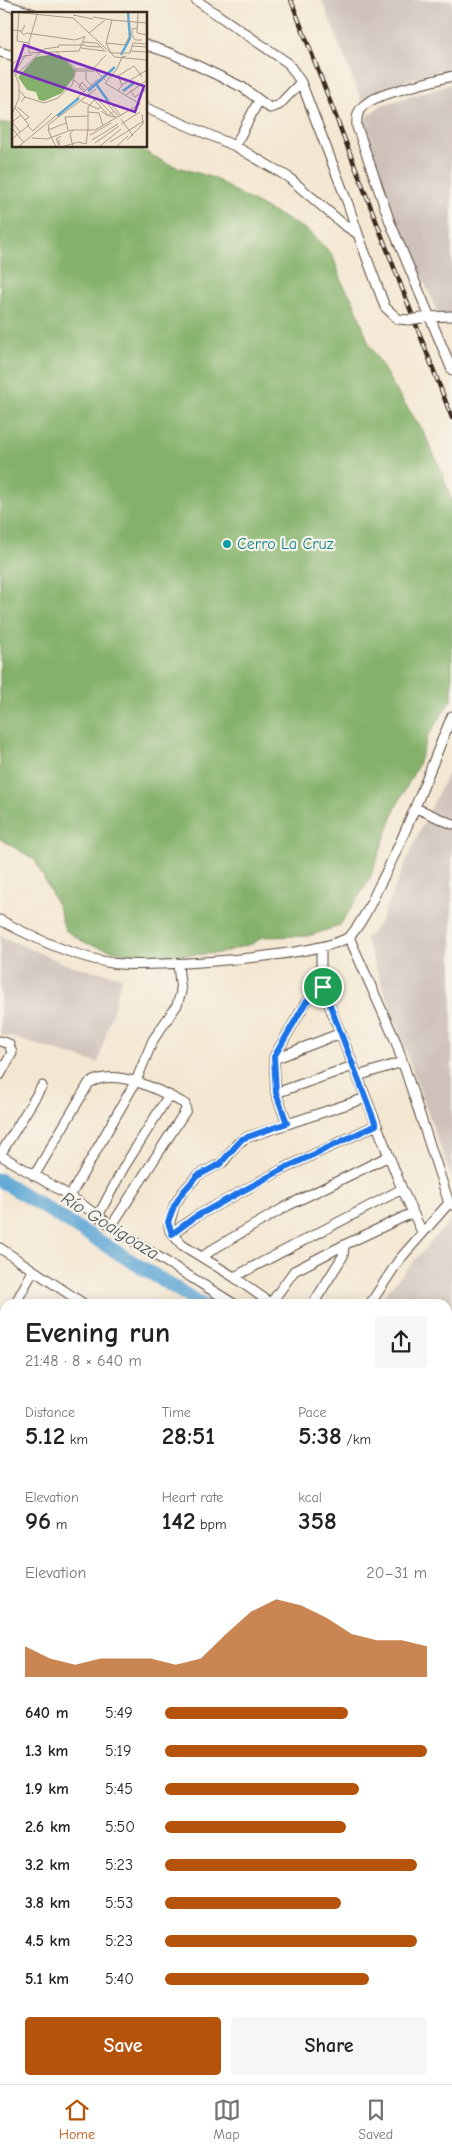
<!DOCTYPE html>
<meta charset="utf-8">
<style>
:root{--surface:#fff;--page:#f6f6f6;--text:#202124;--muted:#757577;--line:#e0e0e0;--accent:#b45309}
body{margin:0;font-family:"Comic Neue",sans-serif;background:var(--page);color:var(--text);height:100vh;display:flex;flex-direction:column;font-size:19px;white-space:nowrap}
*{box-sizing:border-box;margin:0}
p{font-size:16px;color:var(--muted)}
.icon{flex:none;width:28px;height:28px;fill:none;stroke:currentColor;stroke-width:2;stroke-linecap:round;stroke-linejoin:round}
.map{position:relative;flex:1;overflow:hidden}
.panel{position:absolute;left:0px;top:1299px;width:452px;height:786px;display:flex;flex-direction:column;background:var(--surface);border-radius:15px 15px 0 0;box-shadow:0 2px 12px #0003}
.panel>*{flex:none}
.pin{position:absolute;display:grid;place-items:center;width:42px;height:42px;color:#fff;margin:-21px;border:2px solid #fff;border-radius:50%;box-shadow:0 1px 5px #0007}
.round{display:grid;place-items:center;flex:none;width:52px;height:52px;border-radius:5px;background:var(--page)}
.summary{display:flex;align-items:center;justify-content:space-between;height:85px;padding:0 25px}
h1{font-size:28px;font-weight:700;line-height:38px}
.stats{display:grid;grid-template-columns:repeat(3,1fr);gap:8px;height:85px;padding:5px 25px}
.stats div{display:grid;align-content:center}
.stats b{font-size:25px;font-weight:700}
.stats small{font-size:14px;font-weight:400}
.stats p{font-size:14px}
.chart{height:140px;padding:10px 25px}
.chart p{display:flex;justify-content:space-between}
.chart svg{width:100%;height:90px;margin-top:5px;fill:var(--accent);opacity:.7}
.action{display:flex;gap:10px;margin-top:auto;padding:10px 25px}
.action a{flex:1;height:58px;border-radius:5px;background:var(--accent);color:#fff;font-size:20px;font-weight:700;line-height:58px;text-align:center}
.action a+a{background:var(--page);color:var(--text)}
ul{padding:0 25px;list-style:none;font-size:16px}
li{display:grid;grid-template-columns:80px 60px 1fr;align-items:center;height:38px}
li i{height:12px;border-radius:6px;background:var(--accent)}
.tabs{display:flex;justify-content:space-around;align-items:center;height:70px;border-top:1px solid var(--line);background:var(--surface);font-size:14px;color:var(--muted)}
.tabs a{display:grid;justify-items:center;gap:2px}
.tabs .on{color:var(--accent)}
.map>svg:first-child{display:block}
</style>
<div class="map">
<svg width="452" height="2084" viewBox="0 0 452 2084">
<rect width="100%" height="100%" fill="#f7f3e8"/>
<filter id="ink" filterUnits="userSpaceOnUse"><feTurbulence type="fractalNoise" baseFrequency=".02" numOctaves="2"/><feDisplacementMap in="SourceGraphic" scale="10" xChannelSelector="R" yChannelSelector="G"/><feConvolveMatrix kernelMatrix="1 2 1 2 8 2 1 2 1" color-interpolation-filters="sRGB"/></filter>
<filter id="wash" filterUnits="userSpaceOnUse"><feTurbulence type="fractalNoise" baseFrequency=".0096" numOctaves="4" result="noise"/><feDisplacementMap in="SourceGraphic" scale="20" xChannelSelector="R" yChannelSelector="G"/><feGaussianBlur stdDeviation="1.12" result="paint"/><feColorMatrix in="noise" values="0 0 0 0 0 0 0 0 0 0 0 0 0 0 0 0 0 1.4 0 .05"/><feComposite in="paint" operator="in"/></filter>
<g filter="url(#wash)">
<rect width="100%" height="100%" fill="#f4e7d2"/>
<path fill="#cec1ba" d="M 322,0 L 452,0 L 452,68 L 408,80 L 360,108 L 361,100 Z
M 452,84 L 452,315 L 438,314 L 400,225 L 394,219 L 363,125 L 368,115 L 382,105 Z
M 452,765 L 452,1180 L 365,937 L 372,933 L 380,922 L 418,834 Z
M 0,936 L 68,965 L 122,977 L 98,1063 L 0,1034 Z
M 452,1218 L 452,1434 L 448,1432 L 448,1304 L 376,1304 Z
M 170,2080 L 252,2080 L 257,2084 L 169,2084 Z"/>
<path fill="#84b26a" stroke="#606e44" d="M 0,123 L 14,123 L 14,146 L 137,147 L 168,164 L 214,178 L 243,196 L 307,230 L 332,254 L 343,284 L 354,302 L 369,344 L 397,392 L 422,429 L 441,470 L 452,502 L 452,698 L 428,736 L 417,767 L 396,807 L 369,881 L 339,926 L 308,936 L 262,937 L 254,943 L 221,953 L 152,957 L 119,952 L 85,943 L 65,930 L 58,907 L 35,860 L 0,839 Z"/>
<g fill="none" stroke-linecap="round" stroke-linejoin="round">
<path stroke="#5ea7d5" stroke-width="2.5" d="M 448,1508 L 452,1510
M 0,1652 L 5,1643
M 448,1899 L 452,1903"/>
<path stroke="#5ea7d5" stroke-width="14" d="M 0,1180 L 201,1304
M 448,1456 L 452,1459"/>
</g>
</g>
<g filter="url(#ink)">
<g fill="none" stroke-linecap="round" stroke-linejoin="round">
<defs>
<path id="street" d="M 196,0 L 288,63 L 301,82 L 348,204 L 358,234
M 0,3 L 34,14
M 146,45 L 173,54 L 242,87 L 270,108 L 279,105 L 301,82
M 0,52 L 14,56
M 452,76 C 434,81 379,93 367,103 C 358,109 356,116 357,127 L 390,222 L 452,370
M 146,108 L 235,146 L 288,177 L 344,225 L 358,234 L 385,307 L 398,319 L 409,320
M 235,146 L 259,100
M 427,317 L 452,316
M 416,808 L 452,824
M 0,920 C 36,939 72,956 112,963 C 145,969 332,956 351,935 C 363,921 371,903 379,886 C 408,831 428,773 452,716
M 349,937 L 396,1042 L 449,1203 L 452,1205
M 321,948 L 321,979 L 325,994 L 402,1189 L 422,1232
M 0,1041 L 9,1044 L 12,1053 L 0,1075
M 274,1059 L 341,1033
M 358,1076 L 402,1062
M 276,1093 L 353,1066
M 287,1123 L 276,1093 L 274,1057 L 306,1002 L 323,987
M 0,1155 L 70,1196 L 136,1243 L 234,1304
M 0,1155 L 42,1086
M 34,1176 L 89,1083 C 117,1067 159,1090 185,1104 L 186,1110 L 112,1225
M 70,1196 L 136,1081 L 153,1040 L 177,1005 L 181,992 L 178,965
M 98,1216 L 124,1167 L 169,1095
M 172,1234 L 195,1217 L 283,1169 L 376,1125
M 0,1248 L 84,1304
M 202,1257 L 215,1248 L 287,1206 L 389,1156
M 234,1277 L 402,1189
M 271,1303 L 294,1271 L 344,1245 L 412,1213
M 15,1304 L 33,1271
M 272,1304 L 234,1277 L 182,1245 L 170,1231 L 169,1226 L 174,1206 L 182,1193 L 197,1176 L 223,1162 L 237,1144 L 245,1138 L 366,1098
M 313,1304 L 343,1256 L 344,1245
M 370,1304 L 399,1260 L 449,1203
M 0,1331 L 5,1322
M 0,1394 L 5,1397
M 0,1452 L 5,1442
M 0,1513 L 5,1516
M 448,1525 L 452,1528
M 0,1573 L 5,1576
M 448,1588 L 452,1578
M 448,1622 L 452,1619
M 0,1681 L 5,1672
M 0,1734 L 5,1738
M 448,1745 L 452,1740
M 0,1785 L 5,1789
M 448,1801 L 452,1804
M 0,1836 L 5,1840
M 0,1879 L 5,1872
M 448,1879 L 452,1873
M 0,1888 L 5,1891
M 448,1967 L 452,1961
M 448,2006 L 452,2000
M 66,2080 L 72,2084
M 341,2080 L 346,2084
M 14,2084 L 17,2080
M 80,2084 L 83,2080
M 361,2084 L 365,2080
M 427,2084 L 428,2083"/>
<path id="secondary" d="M 448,1491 L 452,1493
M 0,1988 L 5,1992
M 0,2011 L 5,2015
M 92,2080 L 99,2084
M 115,2080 L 121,2084
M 161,2084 L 162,2080"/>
</defs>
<use href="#street" stroke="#574639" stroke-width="11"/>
<use href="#secondary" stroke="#574639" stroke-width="14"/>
<use href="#street" stroke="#fff" stroke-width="9"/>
<use href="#secondary" stroke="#fff" stroke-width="11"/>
<defs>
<path id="rail" d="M 291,0 L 452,418"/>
</defs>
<use href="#rail" stroke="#3b2a1e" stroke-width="4.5"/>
<use href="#rail" stroke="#f7f3e8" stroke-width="2.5" stroke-dasharray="8" stroke-linecap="butt"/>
<defs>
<path id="street-bridge" d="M 409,320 L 422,318"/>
</defs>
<use href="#street-bridge" stroke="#574639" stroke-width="11" stroke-linecap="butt"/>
<use href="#street-bridge" stroke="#fff" stroke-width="9"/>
</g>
</g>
<g fill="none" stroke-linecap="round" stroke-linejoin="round" filter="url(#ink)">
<defs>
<path id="route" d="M 323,987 L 376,1125 L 283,1169 L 195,1217 L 172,1234 L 168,1222 L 174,1206 L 182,1193 L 197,1176 L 220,1164 L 242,1139 L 287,1123 L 276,1093 L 274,1057 L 306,1002 Z"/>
</defs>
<use href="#route" stroke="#fff" stroke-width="10"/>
<use href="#route" stroke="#1a73e8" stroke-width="6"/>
</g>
<circle fill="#0f9aa8" stroke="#f7f3e8" stroke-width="2" cx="227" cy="544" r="5"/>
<g text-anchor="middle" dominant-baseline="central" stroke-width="4.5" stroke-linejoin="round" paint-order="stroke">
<g font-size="16" fill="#0d838f" stroke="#f7f3e8" text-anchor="start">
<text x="237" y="544">Cerro La Cruz</text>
</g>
<g font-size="18" font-style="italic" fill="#47565e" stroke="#f7f3e8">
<text transform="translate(110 1226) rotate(32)">Río Goaigoaza</text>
</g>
</g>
<g transform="translate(12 12)">
<rect width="135" height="135" fill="#f4e7d2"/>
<path d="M 37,43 L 48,43 L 63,58 L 62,65 L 50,81 L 32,89 L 27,88 L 24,80 L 15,78 L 6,65 L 24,45 Z" fill="#84b26a"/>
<path fill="none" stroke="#5ea7d5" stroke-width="2.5" d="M 109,43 L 118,26 L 116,0M 84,72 L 96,89M 76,79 L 103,55M 111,79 L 123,70M 45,104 L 67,86"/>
<path fill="none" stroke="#aa9b8a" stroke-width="1" d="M 1,0 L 61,6 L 103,45 L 135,48M 7,0 L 5,29 L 17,31M 126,0 L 125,21 L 135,23M 25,3 L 17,30 L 17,41 L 67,39 L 73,24M 61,3 L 81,7M 81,5 L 100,8M 99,8 L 135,11M 100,8 L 94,31 L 99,41 L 118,41 L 121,31 L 135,32M 125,16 L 120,17 L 120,23 L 123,28 L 130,28M 0,18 L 10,19 L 13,13M 8,19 L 12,23 L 14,21 L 63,28 L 72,25M 77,21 L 93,8M 70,30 L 85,31 L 94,40M 94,31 L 113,33 L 117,25M 73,34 L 88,35M 120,34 L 135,35M 46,36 L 47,33 L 73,33M 69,36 L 92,39M 118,39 L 135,40M 0,52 L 12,44 L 20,43M 0,55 L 7,72 L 7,86 L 0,102M 64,57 L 81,57 L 94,43M 82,57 L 93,68M 3,59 L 14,43M 64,59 L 83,59M 74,60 L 74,68 L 79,73M 4,63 L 32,37 L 46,35M 62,68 L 74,79M 110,73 L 106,64 L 122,54 L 130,65M 7,78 L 13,85 L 9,90M 118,78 L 123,85 L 135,77M 106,79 L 110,73 L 135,58M 72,80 L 67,75 L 70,70 L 76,77M 77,82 L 97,104 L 104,105M 114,83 L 135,68M 13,85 L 32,91 L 46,86 L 60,73 L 64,57 L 44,40M 64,87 L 86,67M 69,89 L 86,97 L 89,95M 97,89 L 109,104M 94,90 L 106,104M 5,95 L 17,105 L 13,108M 89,99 L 96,104 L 102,99M 76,100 L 87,101 L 91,114M 109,107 L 121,124M 109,112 L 128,100M 16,114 L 21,119 L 40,101M 0,116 L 12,131M 37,118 L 36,113 L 84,77M 56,118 L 53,105 L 76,104M 76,118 L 76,95 L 84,86 L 103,105M 8,120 L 0,110 L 9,103M 78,123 L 99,111M 20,126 L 35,127 L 59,118 L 83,118 L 128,92 L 93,71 L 105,57 L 110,45 L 114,44M 0,127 L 17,113 L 3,96M 47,128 L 47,133 L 44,127 L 49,124M 80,128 L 106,112M 115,128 L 131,112 L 130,102M 98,130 L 132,109M 83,131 L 107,114M 6,135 L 46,102M 44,135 L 36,118 L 54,111M 50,135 L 66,130 L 74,132 L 76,118M 61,135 L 58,122 L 61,118M 87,135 L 109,117M 104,135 L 116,124"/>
<path fill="#7b2cbf" fill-opacity="0.15" stroke="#7b2cbf" stroke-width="2.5" d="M 12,33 L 132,74 L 123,100 L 3,59 Z"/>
<rect width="135" height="135" fill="none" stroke="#3b2a1e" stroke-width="2.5"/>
</g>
</svg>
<div class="pin" style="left:323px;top:987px;background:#1e9e55"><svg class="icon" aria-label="arrive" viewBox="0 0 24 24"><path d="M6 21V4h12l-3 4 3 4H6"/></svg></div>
<section class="panel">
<div class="summary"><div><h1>Evening run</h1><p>21:48 · 8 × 640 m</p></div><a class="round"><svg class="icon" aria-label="share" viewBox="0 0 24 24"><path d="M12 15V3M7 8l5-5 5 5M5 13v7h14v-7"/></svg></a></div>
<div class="stats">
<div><p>Distance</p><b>5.12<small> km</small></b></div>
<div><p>Time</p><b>28:51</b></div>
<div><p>Pace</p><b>5:38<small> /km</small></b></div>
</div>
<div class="stats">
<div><p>Elevation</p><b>96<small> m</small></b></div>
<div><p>Heart rate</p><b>142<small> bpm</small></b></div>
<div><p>kcal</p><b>358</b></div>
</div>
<div class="chart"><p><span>Elevation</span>20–31 m</p>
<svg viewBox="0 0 160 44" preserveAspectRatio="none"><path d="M0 44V29L10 35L20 38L30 35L40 35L50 35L60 38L70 35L80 23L90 12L100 6L110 9L120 15L130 23L140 26L150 26L160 29V44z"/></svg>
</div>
<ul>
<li><b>640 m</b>5:49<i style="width:70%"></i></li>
<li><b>1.3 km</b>5:19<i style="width:100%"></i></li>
<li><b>1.9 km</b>5:45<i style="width:74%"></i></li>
<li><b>2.6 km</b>5:50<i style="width:69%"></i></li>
<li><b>3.2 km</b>5:23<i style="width:96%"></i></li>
<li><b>3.8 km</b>5:53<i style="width:67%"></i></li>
<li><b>4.5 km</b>5:23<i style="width:96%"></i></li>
<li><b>5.1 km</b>5:40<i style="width:78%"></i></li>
</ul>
<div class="action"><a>Save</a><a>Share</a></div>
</section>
</div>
<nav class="tabs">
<a class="on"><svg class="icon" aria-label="home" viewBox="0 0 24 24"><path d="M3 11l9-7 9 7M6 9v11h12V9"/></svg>Home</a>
<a><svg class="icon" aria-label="map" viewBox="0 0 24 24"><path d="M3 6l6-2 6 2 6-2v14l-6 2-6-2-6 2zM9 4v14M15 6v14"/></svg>Map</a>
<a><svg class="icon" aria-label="saved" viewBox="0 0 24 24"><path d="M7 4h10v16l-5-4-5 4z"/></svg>Saved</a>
</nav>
